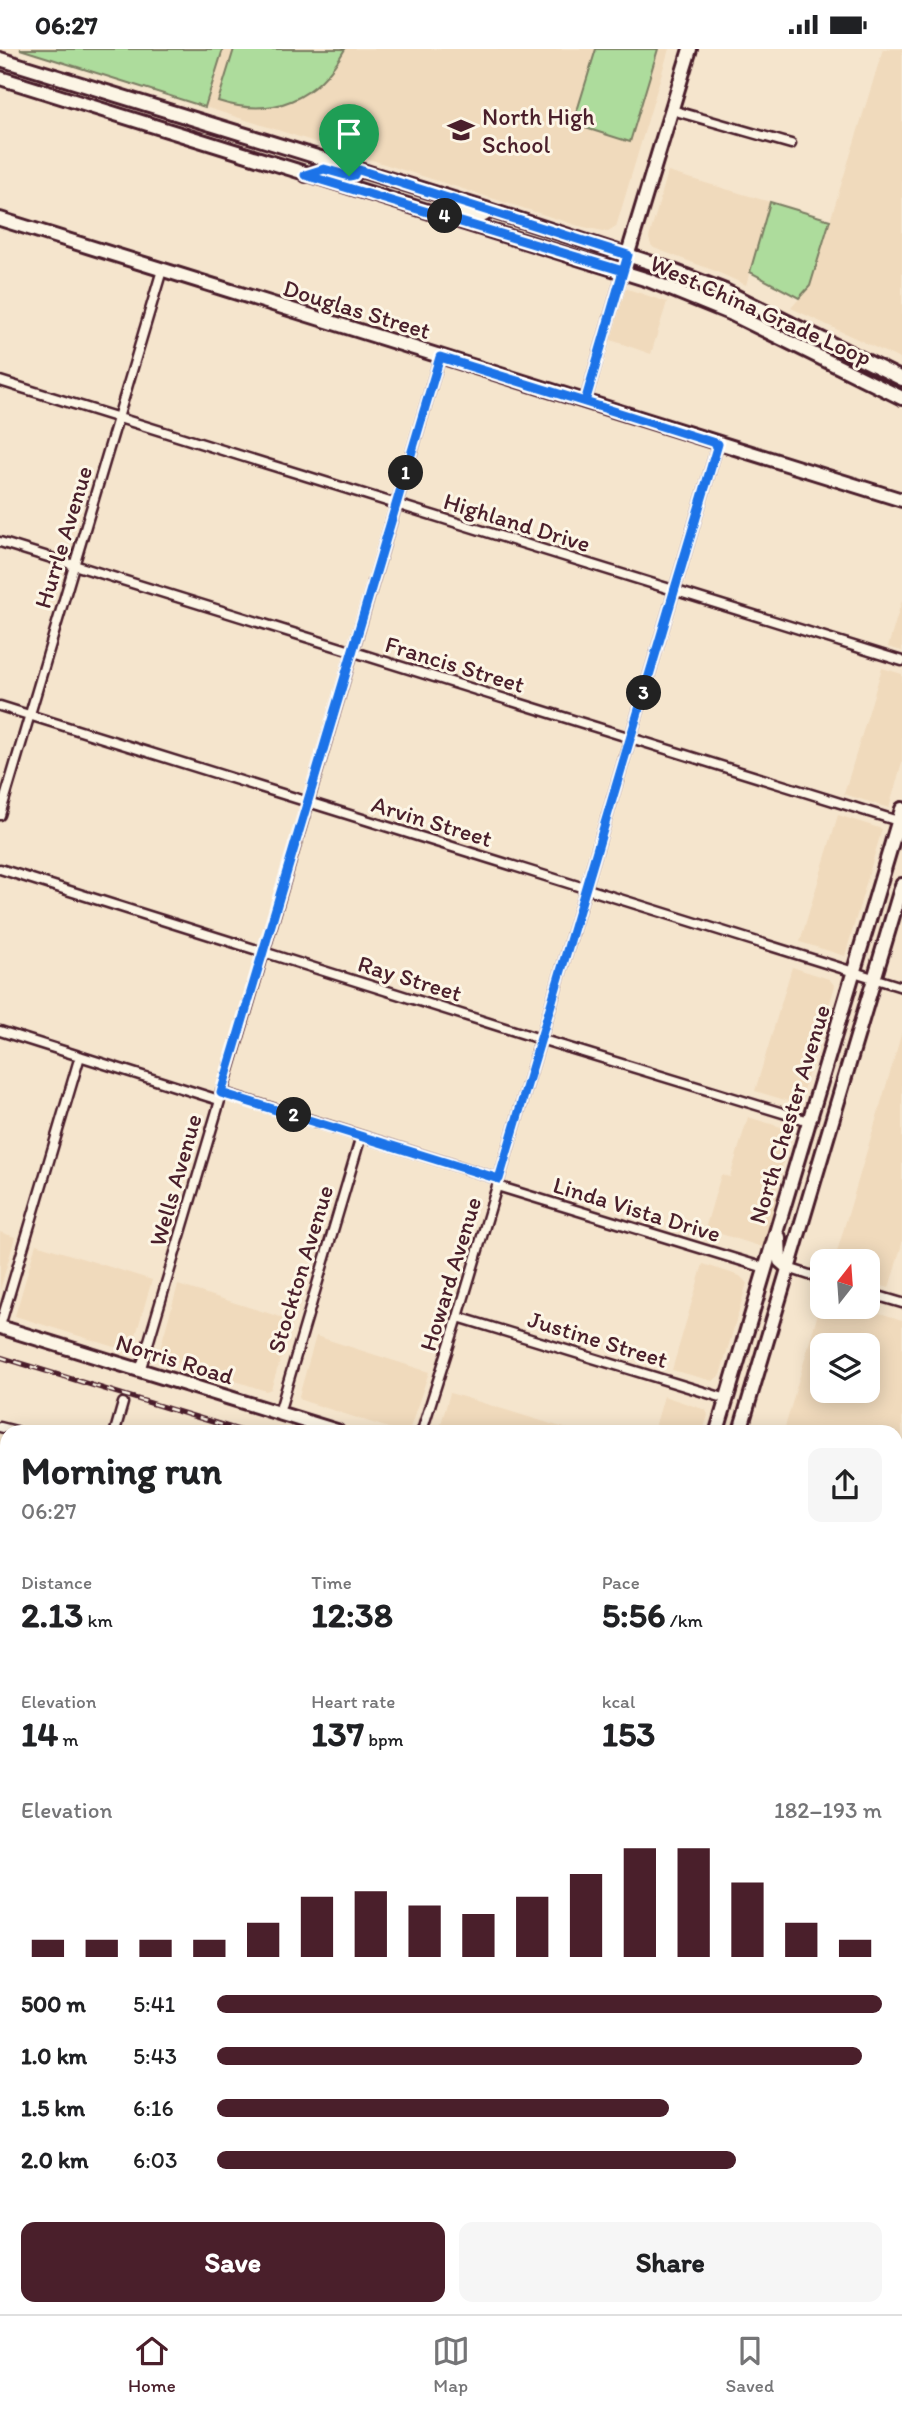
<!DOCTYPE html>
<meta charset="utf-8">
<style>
:root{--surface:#fff;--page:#f6f6f6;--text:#202124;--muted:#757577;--line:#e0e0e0;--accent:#4a1f2b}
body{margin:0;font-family:Itim,sans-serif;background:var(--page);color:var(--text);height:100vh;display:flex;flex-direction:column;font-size:26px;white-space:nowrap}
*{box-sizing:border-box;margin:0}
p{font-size:23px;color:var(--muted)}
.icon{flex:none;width:38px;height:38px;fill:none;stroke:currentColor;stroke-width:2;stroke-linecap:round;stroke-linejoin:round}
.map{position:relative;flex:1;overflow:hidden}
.details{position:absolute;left:0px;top:1376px;width:903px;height:891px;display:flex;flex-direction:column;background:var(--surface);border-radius:21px 21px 0 0;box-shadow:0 4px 18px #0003}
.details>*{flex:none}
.needle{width:46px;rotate:17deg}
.tools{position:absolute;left:810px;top:1200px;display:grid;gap:14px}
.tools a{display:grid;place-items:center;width:70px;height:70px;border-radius:14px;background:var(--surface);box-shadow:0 4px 18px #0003;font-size:35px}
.pin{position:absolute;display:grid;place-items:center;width:60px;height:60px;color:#fff;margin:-72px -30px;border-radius:50% 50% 50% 0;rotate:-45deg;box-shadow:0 0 7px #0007}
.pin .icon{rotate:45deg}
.km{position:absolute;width:35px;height:35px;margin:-18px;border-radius:50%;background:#222;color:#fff;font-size:19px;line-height:35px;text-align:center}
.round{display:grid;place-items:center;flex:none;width:74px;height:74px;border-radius:14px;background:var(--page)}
.head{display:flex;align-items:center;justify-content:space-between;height:119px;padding:0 21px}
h1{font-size:38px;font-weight:700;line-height:52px}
.stats{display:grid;grid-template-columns:repeat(3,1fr);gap:10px;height:119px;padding:7px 21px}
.stats div{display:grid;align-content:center}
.stats b{font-size:35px;font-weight:700}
.stats small{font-size:19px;font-weight:400}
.stats p{font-size:19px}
.chart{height:196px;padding:14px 21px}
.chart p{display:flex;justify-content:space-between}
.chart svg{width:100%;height:126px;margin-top:7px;stroke:var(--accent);stroke-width:6}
.action{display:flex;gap:14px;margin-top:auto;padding:14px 21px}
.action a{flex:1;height:80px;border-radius:14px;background:var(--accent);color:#fff;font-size:28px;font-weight:700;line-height:80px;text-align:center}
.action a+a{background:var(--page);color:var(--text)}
ul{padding:0 21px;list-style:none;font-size:23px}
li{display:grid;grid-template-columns:112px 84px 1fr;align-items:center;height:52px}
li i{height:18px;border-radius:9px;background:var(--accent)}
.status{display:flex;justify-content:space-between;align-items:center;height:49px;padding:0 35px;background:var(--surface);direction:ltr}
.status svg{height:19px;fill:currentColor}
.tab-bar{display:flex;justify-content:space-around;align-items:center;height:98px;border-top:2px solid var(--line);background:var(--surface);font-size:19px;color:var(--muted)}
.tab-bar a{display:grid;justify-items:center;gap:4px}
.tab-bar .current{color:var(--accent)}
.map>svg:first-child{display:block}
</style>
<div class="status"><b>06:27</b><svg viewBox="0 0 49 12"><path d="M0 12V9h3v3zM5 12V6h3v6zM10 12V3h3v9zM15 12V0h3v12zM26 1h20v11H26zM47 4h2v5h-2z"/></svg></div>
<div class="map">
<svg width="902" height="2265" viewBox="0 0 902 2265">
<rect width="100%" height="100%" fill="#f5e5cd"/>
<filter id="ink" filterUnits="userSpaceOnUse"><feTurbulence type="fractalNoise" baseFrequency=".0143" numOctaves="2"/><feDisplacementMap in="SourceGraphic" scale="14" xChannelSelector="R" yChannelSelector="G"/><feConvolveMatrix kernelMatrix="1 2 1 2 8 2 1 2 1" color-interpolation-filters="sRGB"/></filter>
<g filter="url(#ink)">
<path fill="#f0dabc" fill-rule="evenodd" d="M 223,0 L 669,0 L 616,178 L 608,183 L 579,177 L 205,58 Z
M 883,0 L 902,0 L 902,311 L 791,259 L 810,237 Z
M 668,123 L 770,153 L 746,236 L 715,222 L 654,199 L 651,196 L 649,189 Z
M 622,238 L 667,253 L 651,305 L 608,290 Z
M 902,551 L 902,602 L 888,598 Z
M 882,619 L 902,625 L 902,714 L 889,759 L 844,745 Z
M 838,766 L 882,780 L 845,907 L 800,893 Z
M 792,918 L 829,930 L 835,937 L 800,1051 L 795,1054 L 755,1042 Z
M 902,983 L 902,1195 L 889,1239 L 868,1233 L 868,1213 L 834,1213 Z
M 748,1068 L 784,1079 L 790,1087 L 775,1142 L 785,1145 L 769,1200 L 705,1180 L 721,1126 L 730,1128 Z
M 0,1183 L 15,1188 L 0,1241 Z
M 36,1195 L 152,1231 L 131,1303 L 15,1267 Z
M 703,1215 L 740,1227 L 747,1234 L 720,1326 L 713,1332 L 672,1321 Z
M 178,1236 L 293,1272 L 271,1340 L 266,1342 L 161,1308 L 159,1303 Z
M 822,1250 L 822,1258 L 861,1258 L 902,1271 L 902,1499 L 896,1497 L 896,1382 L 784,1382 ZM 822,1297 L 868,1297 L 868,1342 L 822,1342 Z
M 316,1287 L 429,1323 L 409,1382 L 398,1382 L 301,1351 L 299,1347 Z
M 450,1344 L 574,1382 L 439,1382 Z
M 664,1347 L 706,1361 L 708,1366 L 703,1382 L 654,1382 Z
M 896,1525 L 902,1527 L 902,1637 L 896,1635 Z
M 896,1662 L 902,1664 L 902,2153 L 896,2151 Z
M 396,2259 L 442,2259 L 440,2265 L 394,2265 Z
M 496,2259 L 531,2259 L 529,2265 L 495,2265 Z"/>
<path fill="#addc9c" stroke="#7c7e64" stroke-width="2" d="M 20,0 L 223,0 L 205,58 Z
M 234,0 L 345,0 C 317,50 274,70 218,52 Z
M 596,0 L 658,0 L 630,93 L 573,75 Z
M 770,153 L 830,171 L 810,237 L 799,249 L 750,223 Z"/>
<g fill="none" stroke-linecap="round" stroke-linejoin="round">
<defs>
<path id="street" d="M 672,61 L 791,95
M 0,332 L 902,612
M 585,353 L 623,222
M 0,493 L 898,772
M 0,657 L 902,938
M 0,766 L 162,221
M 0,820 L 540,990 L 809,1072
M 0,982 L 219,1051
M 221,1043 L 499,1130
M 497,1137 L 765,1219
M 788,1219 L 822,1230
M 868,1244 L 902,1254
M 458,1268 L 727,1350
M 0,1277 L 80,1007
M 140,1322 L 440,308
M 279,1364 L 361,1087
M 0,1378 L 16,1382
M 115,1382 L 123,1354
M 422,1382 L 458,1268 L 718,395
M 0,1498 L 7,1500
M 0,1645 L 7,1647
M 896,1653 L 902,1654
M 0,1763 L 7,1740
M 0,1801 L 7,1803
M 0,1952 L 7,1954
M 0,2104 L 7,2106
M 769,2259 L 788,2265
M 112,2265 L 114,2259"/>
<path id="secondary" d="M 0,10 L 486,160 L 655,215 L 725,242 L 902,330
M 0,29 L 648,231 L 732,265 L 902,349
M 306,126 L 324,120 L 349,127 L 354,126 L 356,119
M 442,166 L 458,161 L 479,168 L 484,166 L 486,160
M 0,170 L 902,451
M 626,211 L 690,0
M 779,1188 L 780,1212 L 788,1219
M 0,1278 L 337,1382
M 717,1382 L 902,760
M 740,1382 L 902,836
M 896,1522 L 902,1524
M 896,2168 L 902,2170
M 465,2259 L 465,2265
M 0,2261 L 15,2265
M 454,2265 L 456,2259
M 477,2265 L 479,2259"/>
</defs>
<use href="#street" stroke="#4a1f2b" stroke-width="13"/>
<use href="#secondary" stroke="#4a1f2b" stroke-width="18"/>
<use href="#street" stroke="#fcf5e5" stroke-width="8"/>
<use href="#secondary" stroke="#fcf5e5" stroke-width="12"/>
<defs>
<path id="rail" d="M 0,1308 L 242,1382
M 896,1571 L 902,1573"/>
</defs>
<use href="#rail" stroke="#4a1f2b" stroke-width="5"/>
<use href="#rail" stroke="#fcf5e5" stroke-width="2.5" stroke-dasharray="8" stroke-linecap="butt"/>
</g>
</g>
<g fill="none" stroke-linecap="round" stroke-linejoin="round" filter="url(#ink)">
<defs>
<path id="route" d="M 349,127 L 354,126 L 356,120 L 628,206 L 585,353 L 440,308 L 221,1044 L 499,1130 L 718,395 L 585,353 L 623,222 L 305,126 L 324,120 L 349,127"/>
</defs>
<use href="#route" stroke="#fff" stroke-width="14"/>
<use href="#route" stroke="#1a73e8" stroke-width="9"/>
</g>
<defs>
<symbol id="school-bare" viewBox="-9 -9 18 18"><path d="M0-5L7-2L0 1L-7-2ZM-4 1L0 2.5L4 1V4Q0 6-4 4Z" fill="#4a1f2b" stroke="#fcf5e5" stroke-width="2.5" paint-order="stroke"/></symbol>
</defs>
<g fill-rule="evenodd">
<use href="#school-bare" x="442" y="62" width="38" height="38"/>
</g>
<g text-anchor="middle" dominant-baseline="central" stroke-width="6" stroke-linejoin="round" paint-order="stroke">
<g font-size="24" fill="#4a1f2b" stroke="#fcf5e5" text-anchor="start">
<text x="482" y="67">North High<tspan x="482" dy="28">School</tspan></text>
</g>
<g font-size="24" fill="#4a1f2b" stroke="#fcf5e5">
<text transform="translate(357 260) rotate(17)">Douglas Street</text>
<text transform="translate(761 261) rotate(24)">West China Grade Loop</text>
<text transform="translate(517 473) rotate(17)">Highland Drive</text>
<text transform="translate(63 488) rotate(-73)">Hurrle Avenue</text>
<text transform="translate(455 615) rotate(17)">Francis Street</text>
<text transform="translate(432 772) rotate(17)">Arvin Street</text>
<text transform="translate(410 929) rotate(17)">Ray Street</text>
<text transform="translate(789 1065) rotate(-73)">North Chester Avenue</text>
<text transform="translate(175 1131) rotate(-74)">Wells Avenue</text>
<text transform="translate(637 1160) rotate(17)">Linda Vista Drive</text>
<text transform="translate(300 1220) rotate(-73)">Stockton Avenue</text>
<text transform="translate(450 1225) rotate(-73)">Howard Avenue</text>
<text transform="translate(598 1290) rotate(17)">Justine Street</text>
<text transform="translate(175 1310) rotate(17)">Norris Road</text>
</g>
</g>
</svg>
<div class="tools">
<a><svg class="needle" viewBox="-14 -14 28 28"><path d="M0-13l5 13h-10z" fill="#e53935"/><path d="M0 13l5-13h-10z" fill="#757577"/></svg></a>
<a><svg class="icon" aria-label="layers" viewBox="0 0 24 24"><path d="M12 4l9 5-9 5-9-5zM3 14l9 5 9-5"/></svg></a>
</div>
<div class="pin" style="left:349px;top:127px;background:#1e9e55"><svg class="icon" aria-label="arrive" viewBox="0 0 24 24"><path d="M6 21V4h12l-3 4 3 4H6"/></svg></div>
<b class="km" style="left:406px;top:424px">1</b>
<b class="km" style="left:294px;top:1066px">2</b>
<b class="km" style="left:644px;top:644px">3</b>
<b class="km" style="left:445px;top:167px">4</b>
<section class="details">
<div class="head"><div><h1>Morning run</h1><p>06:27</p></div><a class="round"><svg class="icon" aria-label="share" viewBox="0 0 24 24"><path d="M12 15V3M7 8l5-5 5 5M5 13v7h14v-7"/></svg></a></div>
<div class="stats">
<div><p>Distance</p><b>2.13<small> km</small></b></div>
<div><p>Time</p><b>12:38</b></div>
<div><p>Pace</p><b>5:56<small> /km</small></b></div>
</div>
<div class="stats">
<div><p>Elevation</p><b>14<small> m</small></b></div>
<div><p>Heart rate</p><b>137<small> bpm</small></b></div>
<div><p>kcal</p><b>153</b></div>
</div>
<div class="chart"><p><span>Elevation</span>182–193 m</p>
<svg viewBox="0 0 160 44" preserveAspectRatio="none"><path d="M5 44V38M15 44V38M25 44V38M35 44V38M45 44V32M55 44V23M65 44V21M75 44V26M85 44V29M95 44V23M105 44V15M115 44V6M125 44V6M135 44V18M145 44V32M155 44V38"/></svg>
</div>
<ul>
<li><b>500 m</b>5:41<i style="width:100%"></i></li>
<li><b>1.0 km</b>5:43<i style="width:97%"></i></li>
<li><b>1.5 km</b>6:16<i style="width:68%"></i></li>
<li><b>2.0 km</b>6:03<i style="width:78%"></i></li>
</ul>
<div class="action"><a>Save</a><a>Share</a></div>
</section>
</div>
<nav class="tab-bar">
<a class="current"><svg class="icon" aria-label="home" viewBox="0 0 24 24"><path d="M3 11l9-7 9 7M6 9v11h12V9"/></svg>Home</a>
<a><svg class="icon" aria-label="map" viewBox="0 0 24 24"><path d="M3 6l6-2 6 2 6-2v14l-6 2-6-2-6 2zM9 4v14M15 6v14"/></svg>Map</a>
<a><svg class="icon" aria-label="saved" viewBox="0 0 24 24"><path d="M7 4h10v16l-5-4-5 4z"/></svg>Saved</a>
</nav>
